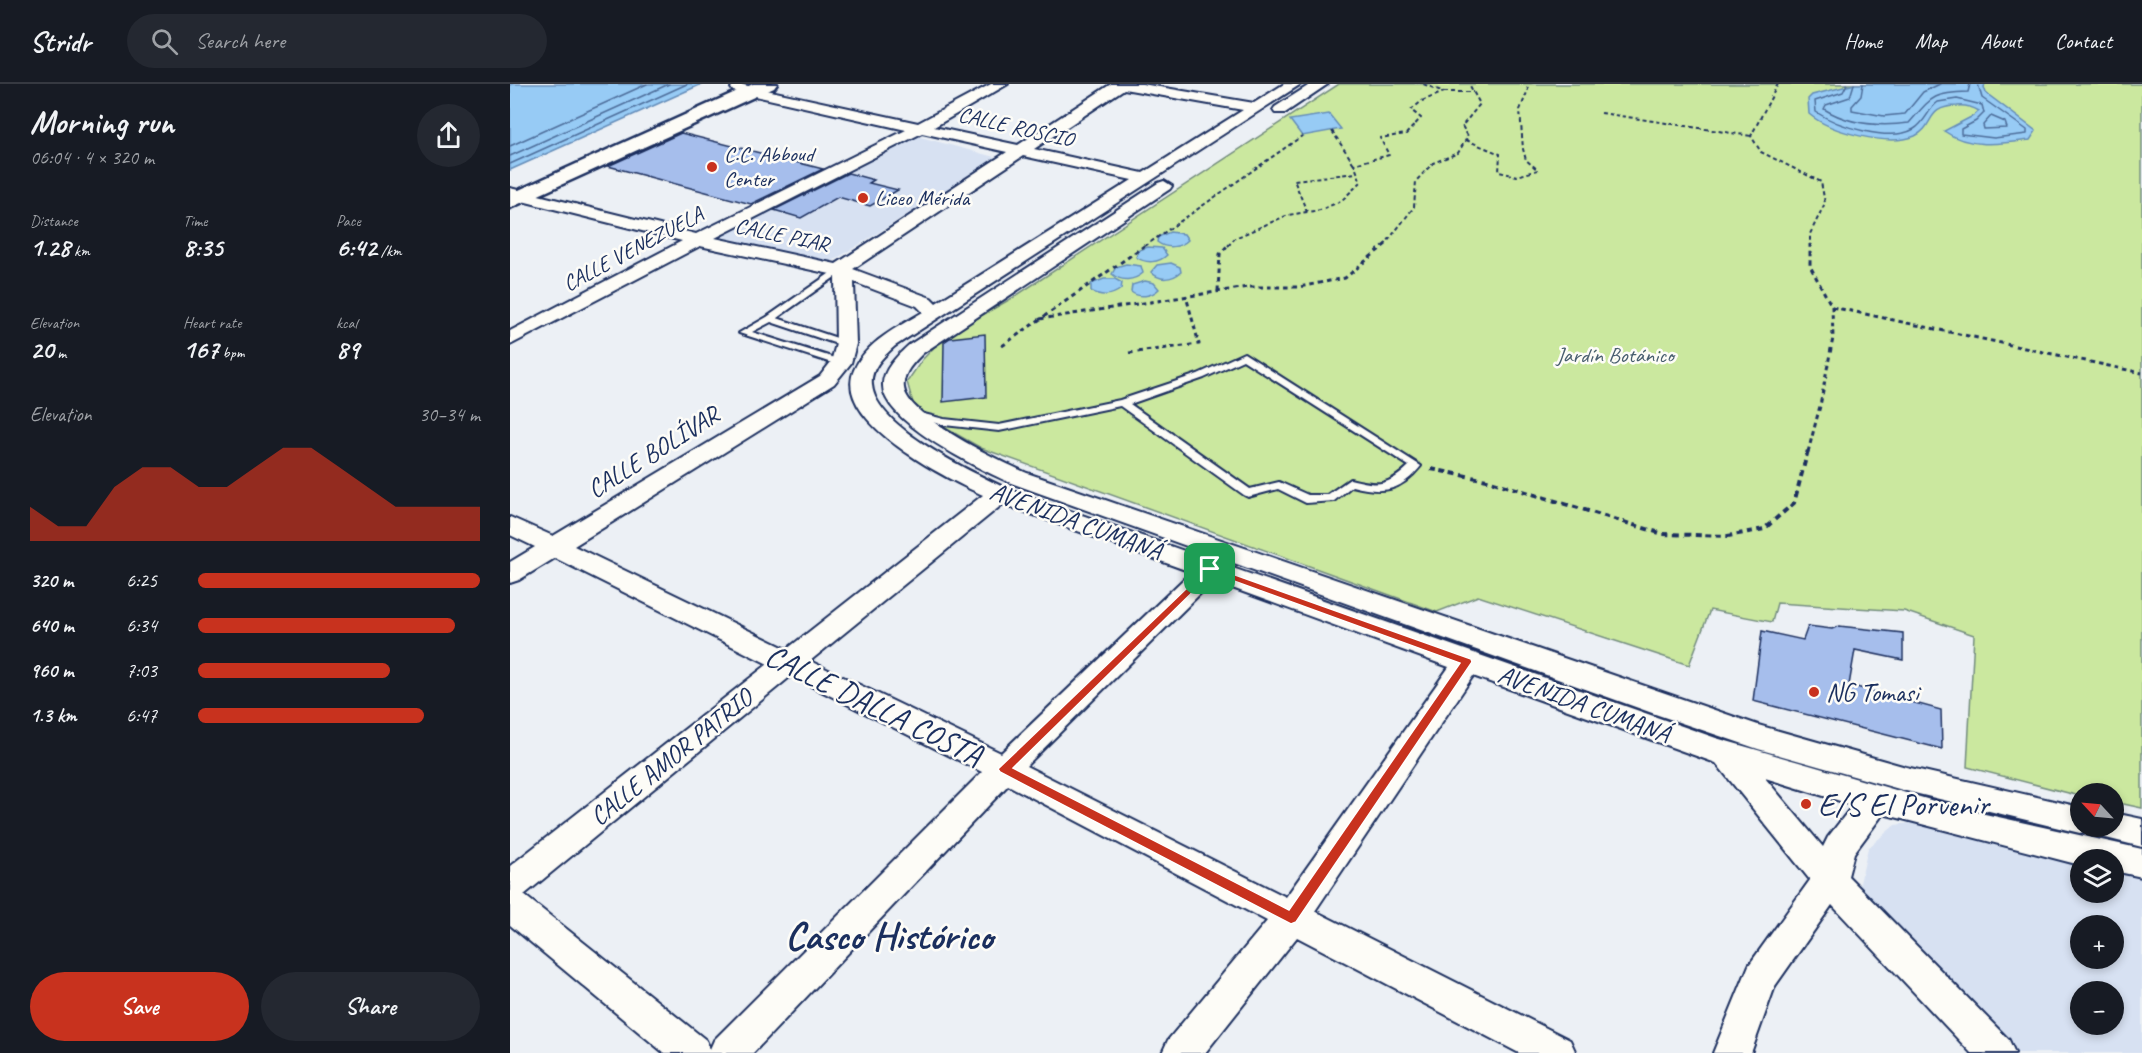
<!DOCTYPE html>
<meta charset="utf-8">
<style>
:root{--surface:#171b24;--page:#242831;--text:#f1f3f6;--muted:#9ea1a6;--line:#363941;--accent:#c8321e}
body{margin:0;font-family:Caveat,sans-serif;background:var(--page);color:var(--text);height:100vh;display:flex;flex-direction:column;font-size:22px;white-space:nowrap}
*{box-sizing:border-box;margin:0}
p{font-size:20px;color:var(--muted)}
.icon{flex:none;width:33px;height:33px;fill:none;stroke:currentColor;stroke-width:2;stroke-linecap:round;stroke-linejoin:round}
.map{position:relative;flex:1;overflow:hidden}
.details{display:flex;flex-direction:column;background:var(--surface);width:510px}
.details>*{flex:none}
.needle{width:39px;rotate:296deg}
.controls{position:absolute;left:1560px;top:699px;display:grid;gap:12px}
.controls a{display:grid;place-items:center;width:54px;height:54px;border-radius:50%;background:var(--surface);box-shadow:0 3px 9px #0003;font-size:30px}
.pin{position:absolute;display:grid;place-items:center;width:51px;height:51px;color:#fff;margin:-26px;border-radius:12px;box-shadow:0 3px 9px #0006}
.round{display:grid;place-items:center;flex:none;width:63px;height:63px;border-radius:32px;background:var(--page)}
.summary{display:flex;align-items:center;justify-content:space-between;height:102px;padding:0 30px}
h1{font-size:33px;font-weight:700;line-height:45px}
.stats{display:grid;grid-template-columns:repeat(3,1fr);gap:9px;height:102px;padding:6px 30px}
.stats div{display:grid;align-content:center}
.stats b{font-size:26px;font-weight:700}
.stats small{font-size:16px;font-weight:400}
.stats p{font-size:16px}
.chart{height:168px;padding:12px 30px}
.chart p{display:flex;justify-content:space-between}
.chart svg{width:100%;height:108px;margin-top:6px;fill:var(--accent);opacity:.7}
.action{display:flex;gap:12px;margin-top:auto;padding:12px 30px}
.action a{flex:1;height:69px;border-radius:36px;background:var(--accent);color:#fff;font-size:24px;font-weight:700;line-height:69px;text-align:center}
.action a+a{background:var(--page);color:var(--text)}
ul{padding:0 30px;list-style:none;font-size:20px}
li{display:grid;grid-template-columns:96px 72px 1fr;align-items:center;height:45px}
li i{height:15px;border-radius:8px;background:var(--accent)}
header{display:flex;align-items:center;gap:36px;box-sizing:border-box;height:84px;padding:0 30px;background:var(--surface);border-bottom:2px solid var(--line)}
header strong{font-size:28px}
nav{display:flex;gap:33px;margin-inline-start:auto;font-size:21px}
.search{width:420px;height:54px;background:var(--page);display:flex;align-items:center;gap:15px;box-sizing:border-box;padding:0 21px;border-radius:33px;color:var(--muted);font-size:22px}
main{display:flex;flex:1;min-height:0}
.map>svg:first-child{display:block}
</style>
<header>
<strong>Stridr</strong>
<div class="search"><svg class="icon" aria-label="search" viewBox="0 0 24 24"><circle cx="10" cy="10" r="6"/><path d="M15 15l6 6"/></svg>Search here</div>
<nav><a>Home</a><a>Map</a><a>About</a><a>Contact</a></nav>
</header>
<main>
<section class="details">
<div class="summary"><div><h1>Morning run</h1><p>06:04 · 4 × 320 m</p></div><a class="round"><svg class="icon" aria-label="share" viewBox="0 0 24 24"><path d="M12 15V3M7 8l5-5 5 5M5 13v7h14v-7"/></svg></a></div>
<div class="stats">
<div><p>Distance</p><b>1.28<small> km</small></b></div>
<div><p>Time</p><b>8:35</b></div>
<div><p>Pace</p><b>6:42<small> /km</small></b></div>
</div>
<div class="stats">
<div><p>Elevation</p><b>20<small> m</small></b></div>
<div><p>Heart rate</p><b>167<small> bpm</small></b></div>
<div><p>kcal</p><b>89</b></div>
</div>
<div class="chart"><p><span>Elevation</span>30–34 m</p>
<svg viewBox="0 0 160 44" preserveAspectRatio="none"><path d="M0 44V30L10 38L20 38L30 22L40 14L50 14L60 22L70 22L80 14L90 6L100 6L110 14L120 22L130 30L140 30L150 30L160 30V44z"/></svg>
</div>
<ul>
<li><b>320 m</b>6:25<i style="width:100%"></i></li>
<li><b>640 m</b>6:34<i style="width:91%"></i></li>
<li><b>960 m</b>7:03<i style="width:68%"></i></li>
<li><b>1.3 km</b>6:47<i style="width:80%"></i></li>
</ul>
<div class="action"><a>Save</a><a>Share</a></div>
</section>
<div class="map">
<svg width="1632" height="969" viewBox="0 0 1632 969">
<rect width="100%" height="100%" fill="#ecf0f5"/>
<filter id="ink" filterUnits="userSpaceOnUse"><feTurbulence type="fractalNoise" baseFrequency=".0167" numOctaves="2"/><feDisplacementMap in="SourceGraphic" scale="12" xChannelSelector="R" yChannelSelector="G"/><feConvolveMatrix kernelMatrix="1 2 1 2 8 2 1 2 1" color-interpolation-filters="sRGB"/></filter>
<g filter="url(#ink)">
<path fill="#d7e1f2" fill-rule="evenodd" d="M 403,51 L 488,74 L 321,178 L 203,154 Z
M 1423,736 L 1570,776 L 1570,808 L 1604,808 L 1604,779 L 1632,786 L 1632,969 L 1492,969 L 1348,808 L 1358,764 L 1385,741 ZM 1570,842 L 1604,842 L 1604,874 L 1570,874 ZM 1570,908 L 1604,908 L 1604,940 L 1570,940 Z"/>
<path fill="#cbe89f" stroke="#738c7e" stroke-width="1.5" d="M 829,0 L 1632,0 L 1632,724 L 1604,718 L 1604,710 L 1570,710 L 1570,712 L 1457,683 L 1464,551 L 1394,527 L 1267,519 L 1262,538 L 1200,526 L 1179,581 L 968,512 L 927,528 L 471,364 L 430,341 L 403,319 L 397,298 L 412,276 L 434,253 L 504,213 Z"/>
<path fill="#97cbf5" stroke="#658db9" stroke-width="1.5" d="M 0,0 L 192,0 L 0,86 Z
M 1345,0 L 1475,0 L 1474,3 L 1476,9 L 1526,47 L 1520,56 C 1491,60 1459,65 1434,47 L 1463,32 L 1469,27 C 1462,23 1456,21 1447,22 C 1415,22 1425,43 1405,52 C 1378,63 1320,48 1299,30 L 1298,15 L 1302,11 Z
M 819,30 L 831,45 L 792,52 L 780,36 Z
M 660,148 L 674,150 L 678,156 C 670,164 656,165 647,158 L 648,153 Z
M 638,163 L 652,164 L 657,171 C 649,179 636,180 626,173 L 629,166 Z
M 661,179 L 670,183 L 671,188 C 662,196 649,197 641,188 L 647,181 Z
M 616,180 L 631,182 L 633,189 C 624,197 611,198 602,190 L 606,183 Z
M 594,195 L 605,195 L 612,199 L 611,205 C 602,212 591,213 581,207 L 581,200 Z
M 635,197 L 644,199 L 649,205 C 641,213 629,214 621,208 L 622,201 Z"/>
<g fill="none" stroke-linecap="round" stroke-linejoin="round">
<path stroke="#4d6d9a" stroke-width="1.5" d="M 1337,0 L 1333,8 L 1305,17 L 1306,28 C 1327,42 1380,59 1404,45 C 1415,39 1418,25 1428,18 L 1447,15 L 1472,21 L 1474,29 L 1466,37 L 1451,45 L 1451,50 L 1484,54 L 1517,50 L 1517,46 L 1472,14 L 1468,0
M 1344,0 L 1340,13 L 1316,21 L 1314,25 C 1340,41 1369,43 1399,39 C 1422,13 1422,9 1458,8 L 1460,0
M 1353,0 L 1351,12 L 1342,22 L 1342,26 L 1374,32 L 1395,30 L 1413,8 L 1430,0
M 1481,32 L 1495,38 L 1497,44 L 1474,45 L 1473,41 Z
M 0,62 L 137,0
M 0,72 L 159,0
M 0,80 L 177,0"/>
</g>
<path fill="#a6beec" stroke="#1b2f5e" stroke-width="1.5" d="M 171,49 L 313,85 L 241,120 L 98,82 Z
M 338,89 L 364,96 L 359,99 L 388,106 L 360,122 L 328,113 L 291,134 L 264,126 Z
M 475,250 L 476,313 L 433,318 L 434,258 L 440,254 Z
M 1298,542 L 1322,545 L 1329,542 L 1393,549 L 1393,576 L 1345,566 L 1339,601 L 1431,626 L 1432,665 L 1243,617 L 1252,547 L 1293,556 Z"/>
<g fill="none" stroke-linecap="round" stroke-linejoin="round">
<defs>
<path id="lane" d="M 329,183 L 333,186 L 332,188 L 267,234 L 339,258 L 339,262 L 333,262 L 261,238 L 242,248 L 334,277 L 334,281 L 328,281 L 229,249 L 257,233 Z
M 734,269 L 911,382 C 890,408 873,410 842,402 L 824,417 L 796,419 L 768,405 L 738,413 L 734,411 L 610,322 L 489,347 L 434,341 L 402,333 L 401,331 L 406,328 L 434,335 L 489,341 L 610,316 L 688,290 ZM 733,276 L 899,382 C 877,403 868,402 840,395 L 817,411 L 798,411 L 769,398 L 740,405 L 620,320 L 694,294 Z"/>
<path id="street" d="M 229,0 L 408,39 L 481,0 L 498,0 L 424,43 L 508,61 L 601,0 L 632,0 L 744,19 L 774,0 L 791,0 L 385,262 C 374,272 360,284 362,301 C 365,343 463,389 498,405 L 1206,654 L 1448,724 L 1632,765 L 1632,793 L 1604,787 L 1604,776 L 1570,776 L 1570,781 L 1373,730 L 1344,769 L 1338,792 L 1499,956 L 1505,969 L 1461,969 L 1322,821 L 1265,902 L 1241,969 L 1203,969 L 1239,881 L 1300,796 L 1206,679 L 963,592 L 805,827 L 1060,956 L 1066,969 L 1009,969 L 787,853 L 695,969 L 652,969 L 658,956 L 757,837 L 498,701 L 243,969 L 154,969 L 0,841 L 0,782 L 258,580 L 45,474 L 9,496 L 0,499 L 0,478 L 25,463 L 0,451 L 0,433 L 43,452 L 310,292 L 321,278 L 326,260 L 325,191 L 190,162 L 0,261 L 0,247 L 172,157 L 0,114 L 0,104 L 186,150 L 396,46 L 223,7 L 221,4 L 223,1 ZM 614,5 L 733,26 L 633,89 L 524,65 ZM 412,49 L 497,68 L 326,180 L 205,154 ZM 513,72 L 622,96 L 426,219 L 421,214 L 343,185 ZM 344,198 L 407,222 L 413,228 C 388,243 356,258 344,286 C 322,337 437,395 473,411 L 277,565 L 64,462 L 324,300 L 341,279 L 346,260 ZM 493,420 L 681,488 L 491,669 L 300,577 ZM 703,497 L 939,583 L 776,813 L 516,682 ZM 281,592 L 472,688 L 204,956 L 200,965 L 196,956 L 14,811 ZM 1255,694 L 1343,721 L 1318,753 L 1313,763 Z
M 801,0 L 818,0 L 775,29 L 765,29 L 763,26 L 765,23 Z
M 654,97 L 662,102 L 660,105 L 413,269 C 403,279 392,290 394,304 C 397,333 492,378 517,389 L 1248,641 L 1396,683 L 1570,723 L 1570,742 L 1583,742 L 1581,745 L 1570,749 L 1396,707 L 1248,665 L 1145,630 L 501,399 C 471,386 373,338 373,302 C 372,286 388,271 399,261 L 648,99 Z
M 1604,729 L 1632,735 L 1632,763 L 1588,752 L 1583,742 L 1604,742 Z"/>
<path id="secondary" d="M 243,0 L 267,0 L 264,4 L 0,124 L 0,110 Z"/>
</defs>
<use href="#lane" stroke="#1b2f5e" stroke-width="4"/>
<use href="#street" stroke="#1b2f5e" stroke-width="4"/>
<use href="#secondary" stroke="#1b2f5e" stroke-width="5"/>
<path stroke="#1b2f5e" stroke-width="2" stroke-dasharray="4 3" stroke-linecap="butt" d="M 1268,0 L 1241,52 L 1251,68 L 1311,98 L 1315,119 L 1300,150 L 1300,162
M 934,8 L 963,8
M 1091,29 L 1241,52
M 822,47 L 844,80
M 956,56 L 990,70 L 989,88 L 1007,92 L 1028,86 L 1016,76 L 1013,65 L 1010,26 L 1018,6 L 1017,0
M 797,128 L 784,96 L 847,89
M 635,162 L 792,52
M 718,162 L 725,154 L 778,131 L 810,126 L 831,117 L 851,98 L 844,80 L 879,71 L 870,54 L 896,50 L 911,34 L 901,26 L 912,17 L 934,8 L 913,0
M 874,162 L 904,123 L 906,97 L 923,79 L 948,69 L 958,52 L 952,42 L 970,20 L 959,0"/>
<path stroke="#1b2f5e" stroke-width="3" stroke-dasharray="4.5 4" stroke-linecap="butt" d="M 708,207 L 710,170 L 719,160
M 1322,223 L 1632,289
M 530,235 L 738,203 L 789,203 L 835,194 L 876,160
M 492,262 L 637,160
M 619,269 L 689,260 L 676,212
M 1298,368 L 1310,322 L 1323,254 L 1322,223 L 1300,182 L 1300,160"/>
<path stroke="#1b2f5e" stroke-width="4" stroke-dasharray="6 4.5" stroke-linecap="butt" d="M 921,385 L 977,396 L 1153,450 L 1218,452 L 1254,445 L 1284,419 L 1298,366"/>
<use href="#lane" fill="#fdfcf7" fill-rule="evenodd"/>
<use href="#street" fill="#fdfcf7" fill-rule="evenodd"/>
<use href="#secondary" fill="#fdfcf7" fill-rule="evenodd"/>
</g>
</g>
<path fill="#c8321e" stroke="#fff" stroke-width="1.5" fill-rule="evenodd" d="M 700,482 L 961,575 L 962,578 L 786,838 L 781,840 L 490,688 L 488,685 ZM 702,489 L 950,579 L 779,826 L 503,684 Z"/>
<g fill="#c8321e" stroke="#fdfcf7" stroke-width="2">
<circle cx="202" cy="83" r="6"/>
<circle cx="353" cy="114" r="6"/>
<circle cx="1304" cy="608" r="6"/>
<circle cx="1296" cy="720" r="6"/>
</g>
<g text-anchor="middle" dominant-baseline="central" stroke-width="5" stroke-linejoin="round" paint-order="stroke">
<g font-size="22" fill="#1b2f5e" stroke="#fdfcf7">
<text transform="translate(506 43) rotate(13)">CALLE ROSCIO</text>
<text transform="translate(272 151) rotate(12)">CALLE PIAR</text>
<text transform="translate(123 165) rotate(-28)">CALLE VENEZUELA</text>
</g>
<g font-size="22" fill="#1b2f5e" stroke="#fdfcf7" text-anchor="start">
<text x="214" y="70">C.C. Abboud<tspan x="214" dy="25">Center</tspan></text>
<text x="365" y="114">Liceo Mérida</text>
</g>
<g font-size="22" fill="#475d6e" stroke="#fdfcf7">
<text x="1105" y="271">Jardín Botánico</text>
</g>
<g font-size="26" fill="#1b2f5e" stroke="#fdfcf7">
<text transform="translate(143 368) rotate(-32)">CALLE BOLÍVAR</text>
<text transform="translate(566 437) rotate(20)">AVENIDA CUMANÁ</text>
<text transform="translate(1074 620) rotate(20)">AVENIDA CUMANÁ</text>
<text transform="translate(161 673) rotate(-39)">CALLE AMOR PATRIO</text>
</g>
<g font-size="26" fill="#1b2f5e" stroke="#fdfcf7" text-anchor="start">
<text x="1316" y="608">NG Tomasi</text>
</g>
<g font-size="32" fill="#1b2f5e" stroke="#fdfcf7">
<text transform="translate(364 621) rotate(26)">CALLE DALLA COSTA</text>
</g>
<g font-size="32" fill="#1b2f5e" stroke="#fdfcf7" text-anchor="start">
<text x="1308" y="720">E/S El Porvenir</text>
</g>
<g font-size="39" font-weight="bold" fill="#1b2f5e" stroke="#fdfcf7">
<text x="379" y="852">Casco Histórico</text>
</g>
</g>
</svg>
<div class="controls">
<a><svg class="needle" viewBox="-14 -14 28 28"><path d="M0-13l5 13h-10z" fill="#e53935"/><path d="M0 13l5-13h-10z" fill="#9ea1a6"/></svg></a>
<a><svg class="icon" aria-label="layers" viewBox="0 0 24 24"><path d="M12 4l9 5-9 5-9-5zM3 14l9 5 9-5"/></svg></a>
<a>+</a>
<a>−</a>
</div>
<div class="pin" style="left:700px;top:485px;background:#1e9e55"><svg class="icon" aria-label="arrive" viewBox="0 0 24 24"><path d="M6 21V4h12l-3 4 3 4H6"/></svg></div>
</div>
</main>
